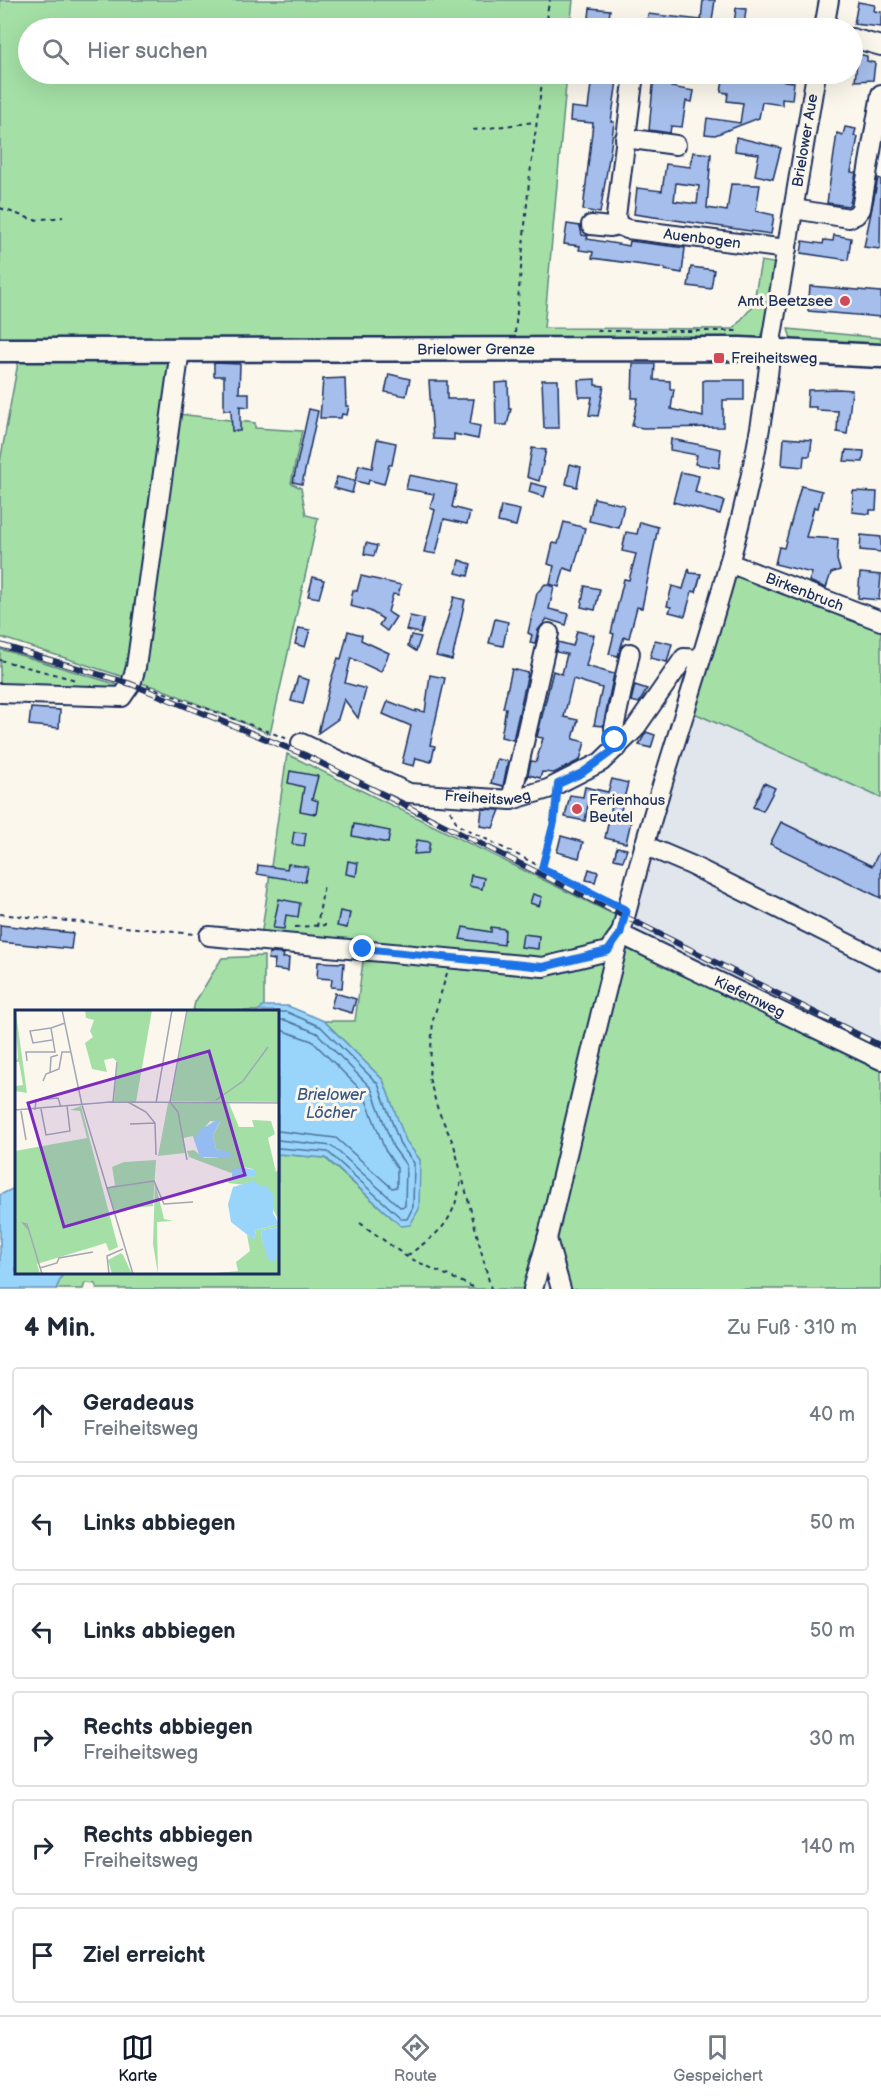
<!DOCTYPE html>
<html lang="de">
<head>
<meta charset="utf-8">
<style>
	body { margin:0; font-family:"Balsamiq Sans",sans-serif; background:#f6f6f7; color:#1f2937 }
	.stop { position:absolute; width:18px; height:18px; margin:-14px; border:4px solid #1a73e8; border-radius:50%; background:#fff }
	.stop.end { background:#1a73e8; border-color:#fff; box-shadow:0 2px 6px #0008 }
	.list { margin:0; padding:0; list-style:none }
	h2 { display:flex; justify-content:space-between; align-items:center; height:78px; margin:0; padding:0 24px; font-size:26px }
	h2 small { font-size:20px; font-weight:400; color:#747a83 }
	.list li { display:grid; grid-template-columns:39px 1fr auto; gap:18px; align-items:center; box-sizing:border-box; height:96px; margin:0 12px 12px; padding:0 12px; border:2px solid #e0e1e3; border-radius:6px }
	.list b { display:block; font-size:22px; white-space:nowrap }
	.list p { margin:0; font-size:20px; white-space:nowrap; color:#747a83 }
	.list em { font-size:20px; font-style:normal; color:#747a83 }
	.icon { flex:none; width:33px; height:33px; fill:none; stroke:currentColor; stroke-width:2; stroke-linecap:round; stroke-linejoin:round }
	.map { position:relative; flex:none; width:881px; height:1289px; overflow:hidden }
	.search { position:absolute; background:#fff; box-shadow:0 6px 24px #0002; left:18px; right:18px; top:18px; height:66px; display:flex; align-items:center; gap:15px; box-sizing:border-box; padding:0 21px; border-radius:33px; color:#747a83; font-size:22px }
	.sheet { height:726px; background:#fff }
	nav { display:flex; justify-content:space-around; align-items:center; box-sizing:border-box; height:84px; border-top:2px solid #e0e1e3; background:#fff; font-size:16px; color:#747a83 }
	nav a { display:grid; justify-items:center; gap:3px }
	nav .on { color:#111827 }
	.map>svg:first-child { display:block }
	.built { fill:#e1e6ec }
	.green { fill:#a4e0a6; stroke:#608882; stroke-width:1.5 }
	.water { fill:#99d5fa; stroke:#6793bc; stroke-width:1.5 }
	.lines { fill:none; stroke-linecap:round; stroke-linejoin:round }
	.shore { stroke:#4d719c; stroke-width:1.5 }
	.building { fill:#a5beeb; stroke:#1b2f5e; stroke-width:1.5; fill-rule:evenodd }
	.minor-casing { stroke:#1b2f5e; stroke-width:22 }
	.major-casing { stroke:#1b2f5e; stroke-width:27 }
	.path { stroke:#1b2f5e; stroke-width:2; stroke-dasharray:4.5 4.5; stroke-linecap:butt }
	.minor { stroke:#fbf7ec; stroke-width:18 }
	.major { stroke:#fbf7ec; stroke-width:22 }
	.rail-casing { stroke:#1b2f5e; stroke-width:6 }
	.rail { stroke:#fbf7ec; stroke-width:4; stroke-dasharray:11; stroke-linecap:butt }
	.route { stroke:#1a73e8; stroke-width:8 }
	.poi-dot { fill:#d1495b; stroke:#fbf7ec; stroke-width:2 }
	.labels { text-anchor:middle; stroke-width:6; stroke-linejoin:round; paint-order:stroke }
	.street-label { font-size:15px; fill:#1b2f5e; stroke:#fbf7ec }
	.poi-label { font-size:15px; fill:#1b2f5e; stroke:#fbf7ec; text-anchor:start }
	.water-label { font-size:16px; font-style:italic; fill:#3a5885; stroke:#fbf7ec }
	.inset-road { fill:none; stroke:#a1a7b3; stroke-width:1.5 }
	.view { fill:#7b2cbf; fill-opacity:0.15; stroke:#7b2cbf; stroke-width:3 }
	.inset-edge { fill:none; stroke:#1b2f5e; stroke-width:3 }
</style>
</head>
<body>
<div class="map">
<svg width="881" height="1289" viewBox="0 0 881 1289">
	<rect width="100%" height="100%" fill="#fbf7ec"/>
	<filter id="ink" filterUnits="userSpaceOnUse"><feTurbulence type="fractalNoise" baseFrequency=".0167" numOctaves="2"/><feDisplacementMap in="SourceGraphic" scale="12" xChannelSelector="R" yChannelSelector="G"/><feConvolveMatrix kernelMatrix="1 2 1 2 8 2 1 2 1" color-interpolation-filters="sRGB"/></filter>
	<g filter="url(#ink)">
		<!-- built -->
		<path class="built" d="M690,711l191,87v259l-252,-125z"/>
		<!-- green -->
		<g class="green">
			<path d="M0,0h573l-3,28h-542v46h539l-23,254 189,1 20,-23 8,-45 18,3 -14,77 -765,-2z"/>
			<path d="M788,329l93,9v11l-89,-7z"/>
			<path d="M19,357l146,1 8,3 -43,318 -130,-42v-175z"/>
			<path d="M178,414l77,9v5l47,3 -11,52 10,5 5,27 12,3 -48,216 -111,-46 -22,-6z"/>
			<path d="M732,568l149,57v173l-191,-87z"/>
			<path d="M0,649l125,38 -7,5 -118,-4z"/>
			<path d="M287,754l332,163 -71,294 -23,78h-428l-1,-5 -11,-1 -2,6h-27l7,-16 215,-1v-118l47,4 76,68 19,-66 -14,-18 -23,-62 -59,-59h31l9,-67 -103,-17z"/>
			<path d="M623,945l258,121v223h-316l-12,-55z"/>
			<path d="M264,956v50l-6,5h-65l2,-9 27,-44z"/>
		</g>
		<!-- water -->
		<g class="water">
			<path d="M264,1006h24l36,15 59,59 23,61 14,19 -1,49 -9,16 -9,1 -75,-68 -48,-4v-143h-20z"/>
			<path d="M12,1189l4,2v81l47,1 -7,16h-56v-94z"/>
		</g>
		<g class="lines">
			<!-- shore -->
			<g class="shore">
				<path d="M278,1012h9l34,15 57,57 22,60 14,19 -1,44 -6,12h-5l-74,-67 -50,-4"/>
				<path d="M278,1020h7l32,13 54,55 22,59 13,18 -1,41 -5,1 -68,-61 -54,-6"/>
				<path d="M278,1029l34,12 51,51 22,58 12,18v19l-5,1 -56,-50 -58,-7"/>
			</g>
		</g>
		<!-- building -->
		<g class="building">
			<path d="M703,0h12l-3,21 11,1v6l-77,-1 2,-13 53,6z"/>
			<path d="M858,2l17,3 -1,6 7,1v15l-27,-3z"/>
			<path d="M590,8l20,2 -2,18h-20z"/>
			<path d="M736,8l10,1 -2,16 -10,-1z"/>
			<path d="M858,54l9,2v5l8,2 -2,17 -18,1z"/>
			<path d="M601,74h17l-7,48h3l-3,24 -11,67 -17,-3 10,-87 -23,-2 1,-14 17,2 4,-33 9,2z"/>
			<path d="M724,74l70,8 -2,18 -10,-1v6l-20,-3 -3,16 -44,17 -10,-1 2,-16 33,5 3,-20 -16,-2 1,-8 -7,-1z"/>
			<path d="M654,75l18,3 -1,9 23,4 -2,11 -6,-1 -4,26 -11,-1 -1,7 -21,-3z"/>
			<path d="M845,127l11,2 -2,7 4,1 -7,35 5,1 -6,31 -2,2 -21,-3 10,-70 6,2z"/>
			<path d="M736,137l45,11 -8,31 -18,-4 4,-21 -24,-3z"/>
			<path d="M693,152l18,2 -4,54 20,3 4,-27 29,1 -4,26 18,4 -3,19 -137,-20 3,-26 25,3 4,-27 24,3zM676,183l23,3 -2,18 -23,-3z"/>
			<path d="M878,178l3,1 -1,70 -16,-2z"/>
			<path d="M567,224l13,2 2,9 6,1 -1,3 42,7 1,-5 55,7 -3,25 -17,-3v-2l-73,-10 1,-6 -14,-2 1,-4 -16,-2z"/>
			<path d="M834,235l17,3 -3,22 -47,-7 2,-12 20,3 1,-4 9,1z"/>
			<path d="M691,267l23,3 -3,19 -23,-3z"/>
			<path d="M810,286l71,6v25l-73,-6z"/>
			<path d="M214,363l26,1 -1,29h10v14l-9,-1v25h-8l-1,-21h-7v-34h-10z"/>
			<path d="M633,364h22l-1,16 16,1v8h4l-3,20 32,8v-36l3,-1h38v20h-21v27l-80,1 -11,-2 6,-28h-6z"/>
			<path d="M389,374l21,5 -4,17 -21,-4z"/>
			<path d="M345,378l1,28h3l-2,9 -5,-1 -1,4h-21l3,-39z"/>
			<path d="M595,379v6l9,1 -6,30 -9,-1 3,-18h-13l-1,-17z"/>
			<path d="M542,380h16l1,48h-15z"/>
			<path d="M429,381h18v18h27l-4,25 10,2 -2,13 -24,-5v6l-21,-1z"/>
			<path d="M508,382l1,27h2l-4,16h-11l-1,-42z"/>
			<path d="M839,389l13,1 -5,44 -10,-2 1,-21 -22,-1v-3h-9l1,-17z"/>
			<path d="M309,409l9,2 -16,73 -9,-2z"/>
			<path d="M784,438l28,2 -2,16h-6l-1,11 -21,-2z"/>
			<path d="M377,439l19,4 -4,22h-3l-5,19 -15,-4 -1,4 -13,-3 4,-16 13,3z"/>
			<path d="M671,439l50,10 -2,19 -24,-4 2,-9 -27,-5z"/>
			<path d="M532,448l14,2 -7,31 -12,-4z"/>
			<path d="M846,450l18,1 -1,11 -19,-1z"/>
			<path d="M570,464l11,3 -4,20 -11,-3z"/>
			<path d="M681,472l18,4 -4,16 29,9 -4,13 -47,-12z"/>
			<path d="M409,475l48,10 -5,22 18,5 -3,12 -23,-5 -8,35 -12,-2 11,-42 -5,-2 4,-14 -28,-5z"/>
			<path d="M337,477l18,4 -3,12 -18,-5z"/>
			<path d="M531,483l16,4 -3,10 -15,-5z"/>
			<path d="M801,486l21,5 -4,17 -4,-1 -8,30 32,2 -1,21 3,10 -9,3 -5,15 -17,-7 3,-8 -37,-9 4,-17 5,1z"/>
			<path d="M853,491l24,1 -1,18h-6v4l-18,-2z"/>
			<path d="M594,498l30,7 -5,23 -30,-7z"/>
			<path d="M501,506l19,4 -4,16 -18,-4z"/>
			<path d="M564,522l21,6 -12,43 -9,-3 -5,19 -9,-3 4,-18 -6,-2 5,-21 5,1z"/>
			<path d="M640,522l18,5 -16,81 -5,-1 -8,31 -5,-1 -6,19 -9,-2 5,-20 -3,-1 13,-54 5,1 7,-26 -14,-3 4,-19 11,2z"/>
			<path d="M861,535l20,2v15l-21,-2z"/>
			<path d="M366,543l11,3 -3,10 -10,-2z"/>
			<path d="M459,560l12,4 -3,12 -12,-3z"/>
			<path d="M689,568l1,5 11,1 -5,18 -4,-1 -7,25 -16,-4 2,-5 -4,-1 5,-20 11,3z"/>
			<path d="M860,573l21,2 -2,25 -21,-2z"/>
			<path d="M361,576l40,9 -3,10 -5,-1 -5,18 8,5 -9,14 -8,-6 4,-6 -13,-8 -20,-5 3,-16 4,1z"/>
			<path d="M313,577l11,3 -5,18 -11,-2z"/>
			<path d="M545,584l9,3 -5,22 20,5 -3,11 -19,-6 -9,11 -3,14 -5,-1 2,-8 -4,-2 9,-40z"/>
			<path d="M585,586l15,3 -5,21 -14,-3z"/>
			<path d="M454,597l11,3 -13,60 -16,-4z"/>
			<path d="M410,616l14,3 -4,14 -14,-3z"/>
			<path d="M495,619l13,3 -5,24 -14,-3z"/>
			<path d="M299,628l11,2 -5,17 -10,-3z"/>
			<path d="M348,631l14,4 -1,5 28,13 -8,19 -30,-14 -6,25 21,6 -8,29 -14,-19 -6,20 -20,14 13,-53 7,-22 3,1z"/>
			<path d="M577,631l17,4 -8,31 28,8 -11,52 -9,-1 8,-37 -29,-9 -9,38 14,3 -5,19 12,3 -5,18 -26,13 -12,-1 -2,6 -11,-3 -2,4 4,-18 5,1 7,-24 -6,-1 16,-66 9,3 5,-20 -11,-2 2,-10 15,4z"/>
			<path d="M411,635l10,2 -5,14 -8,-5z"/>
			<path d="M655,640l17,4 -5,18 -17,-4z"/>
			<path d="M512,669l16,4 -15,67 -12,-3 5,-29h-3z"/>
			<path d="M430,675l15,3 -15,67 5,1 -4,16 -15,-4 -2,8 -12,-3 9,-37 -28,-12 5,-13 28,11v-2l9,2z"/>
			<path d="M298,677l11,3 -6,24 -12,-3z"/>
			<path d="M635,685l12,4 -8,14 -8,-2z"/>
			<path d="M31,708l29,2 -1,18 -30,-3z"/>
			<path d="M646,732l9,3 -4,13 -12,-3z"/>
			<path d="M497,759l11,2 -5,25 -12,-3z"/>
			<path d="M290,771l28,5 -6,23 6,2 -2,13 -16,-3 4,-24 -16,-4z"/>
			<path d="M612,779l16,4 -9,35 12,3 -5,22 -21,-5 7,-33 -23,-6 -4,22 -20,-4 5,-22 13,2 2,-10 23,5z"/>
			<path d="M764,783l11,5 -12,23 -10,-4z"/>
			<path d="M482,809l18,1 -7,18 -13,-2z"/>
			<path d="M781,822l91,44 9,-18v50l-111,-54z"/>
			<path d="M354,824l36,7 -2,12 -36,-7z"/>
			<path d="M294,832l12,1 -2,13 -12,-2z"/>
			<path d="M561,836l22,6 -4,16 -22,-6z"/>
			<path d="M417,840l13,2 -2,11 -14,1z"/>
			<path d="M617,847l10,2 -4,12 -9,-2z"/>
			<path d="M348,861l10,2 -2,13 -10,-2z"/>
			<path d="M288,864l20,3 -3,15 -48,-8 1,-9 29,4z"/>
			<path d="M589,869l9,3 -3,10 -9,-2z"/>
			<path d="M471,875l13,3 -2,11 -13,-3z"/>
			<path d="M533,894l9,3 -3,9 -9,-3z"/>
			<path d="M279,899l21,4 -2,14 -12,-2 -2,14 -11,-1z"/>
			<path d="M340,911l10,2 -3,15 -10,-2z"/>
			<path d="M0,925l73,8 -2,16 -71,-7z"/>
			<path d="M463,927l28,5v-5l14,2 -1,16 -44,-6z"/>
			<path d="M523,934l16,2 -1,13 -17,-2z"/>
			<path d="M269,953l15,1 -1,4h6l-1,13 -14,-2 1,-9 -7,-1z"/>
			<path d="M318,962l26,1 -2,25 -11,-1 1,-8 -15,-1z"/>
			<path d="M335,993l21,6 -4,14 -21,-6z"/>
		</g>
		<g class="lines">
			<defs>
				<g id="minor">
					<path d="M824,28l5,-28"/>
					<path d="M852,38l29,8"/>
					<path id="s1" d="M634,74l-18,142 2,9 9,4 160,20"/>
					<path d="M625,138l51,7"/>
					<path d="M794,209l55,9 7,-3 5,-6 20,-115"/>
					<path d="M591,225l19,2 8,-2"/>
					<path id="s2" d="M729,563l152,58"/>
					<path d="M0,693l122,4 9,-13 5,-17 44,-317"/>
					<path id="s3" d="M301,743l108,50 102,7 37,-11 53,-27 33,-32 50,-72 15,1"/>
					<path d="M618,747l-4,-19 16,-75"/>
					<path d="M511,800l38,-167"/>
					<path d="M644,845l47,20 190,95"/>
					<path id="s4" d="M620,934l261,126"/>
					<path d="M209,936l334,31 65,-16 9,-13"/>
					<path d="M547,1239l14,50"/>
					<path id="s5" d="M533,1289l14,-50c34,-143 66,-286 107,-427 46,-155 105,-313 118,-476l44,-262"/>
				</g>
				<g id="major">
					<path id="s6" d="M0,350l740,-1 141,7"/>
				</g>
			</defs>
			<!-- minor casing -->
			<use href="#minor" class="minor-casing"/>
			<!-- major casing -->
			<use href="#major" class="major-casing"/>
			<!-- path -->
			<g class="path">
				<path d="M549,28l-2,-16 3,-12"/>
				<path d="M473,130l62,-8"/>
				<path d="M0,208l34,12 29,-3"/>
				<path d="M597,331h141"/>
				<path d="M515,333l14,-151 14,-108"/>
				<path d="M0,660l76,20"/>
				<path d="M147,686l141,53"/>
				<path d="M450,811l8,14 155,78"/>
				<path d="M542,868l14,-67"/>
				<path d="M0,914l194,20"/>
				<path d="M295,927l31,-2"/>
				<path d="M317,927l7,-43"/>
				<path d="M447,973l-14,47 -4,58 9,32 16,35 37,144"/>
				<path d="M360,1223l47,34 70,32"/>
				<path d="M407,1256c35,-26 45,-31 54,-75"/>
			</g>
			<!-- minor -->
			<use href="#minor" class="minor"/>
			<!-- major -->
			<use href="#major" class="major"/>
			<defs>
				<path id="rail" d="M0,645l131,39 174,71 576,291"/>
			</defs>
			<!-- rail casing -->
			<use href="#rail" class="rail-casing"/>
			<!-- rail -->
			<use href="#rail" class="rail"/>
		</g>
	</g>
	<g class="lines" filter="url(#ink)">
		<!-- route -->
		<path class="route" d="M363,949l180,18 65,-16 12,-17 6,-24 -84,-42 12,-46 4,-38 24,-11 36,-26 -3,-7"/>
	</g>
	<!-- markers -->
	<g class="poi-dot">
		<circle cx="845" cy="301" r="6"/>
		<rect x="713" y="352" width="12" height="12" rx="3"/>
		<circle cx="577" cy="809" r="6"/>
	</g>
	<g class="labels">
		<!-- street labels -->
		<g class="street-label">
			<text dy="5" stroke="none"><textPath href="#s5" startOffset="1182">Brielower Aue</textPath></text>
			<text dy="5" stroke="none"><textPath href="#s1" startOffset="238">Auenbogen</textPath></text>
			<text dy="5" stroke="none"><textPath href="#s6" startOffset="476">Brielower Grenze</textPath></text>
			<text dy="5" stroke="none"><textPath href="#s2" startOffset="81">Birkenbruch</textPath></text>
			<text dy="5" stroke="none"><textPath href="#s3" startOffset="198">Freiheitsweg</textPath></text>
			<text dy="5" stroke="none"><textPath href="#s4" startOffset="144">Kiefernweg</textPath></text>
		</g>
		<!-- poi labels -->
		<g class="poi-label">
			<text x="833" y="306" text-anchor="end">Amt Beetzsee</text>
			<text x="731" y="363">Freiheitsweg</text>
			<text x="589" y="805">Ferienhaus<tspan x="589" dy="17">Beutel</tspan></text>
		</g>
		<!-- water labels -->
		<g class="water-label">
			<text x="331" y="1100">Brielower<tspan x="331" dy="18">Löcher</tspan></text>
		</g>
	</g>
	<!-- overview -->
	<g transform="translate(15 1010)">
		<rect width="264" height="264" fill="#fbf7ec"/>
		<path d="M70,0h67l-16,92 -22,-1 3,-39 -4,-4 -9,2 3,12 -15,-3 -7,-26 8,-6 -3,-6 4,-11 -8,-2zM172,0h92v92l-108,-1zM0,3h1l11,80 -12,-2v-5l8,-1 -4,-23h-4l3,-4zM213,91l11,26h15l-2,-7 19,1 4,13 -7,4 8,34 3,-3v52l-17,-34 -34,-4 2,-5 25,-2 -2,-7 -10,-2 -12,6 -42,-16 -2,-6 7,-1 10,8h13l3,-8 -4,-1 -3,-14 7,-13 -10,-1 -16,19 -1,-4 -10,2 2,15 -27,3 10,-53zM66,96l37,141 -9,4 -3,-8 -69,21 3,10h-25v-123l72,-13 -7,-27 -10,-1zM141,150l-3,46 -40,4 -6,-22 8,-3 -3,-18 12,-5zM140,172l9,37 9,2 -16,1 1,52 -5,-30zM264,214v3l-17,3 -1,6 6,18 7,3 5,-4v21h-74l33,-3 -2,-9 14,-11 -3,-16 7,4 2,-9zM106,243l2,2 9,19h-20l-4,-14z" fill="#a4e0a6"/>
		<path d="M202,110l3,1 -7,14 3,14 16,4 -3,5 -29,-1 -6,-17 6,-10zM225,157l15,3v6l-23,4v-10zM239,171l8,6 4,-2 8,11 -1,17 6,11 -23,6 -2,10 -23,-18 -3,-18 5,-17zM264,217v26l-5,9 -6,-2 -7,-24 1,-6z" fill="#99d5fa"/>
		<path class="inset-road" d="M47,0l20,95 51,169M36,18l-21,3 3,12 19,-3M12,51l-1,-9h29l-4,-24 14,-5M35,63l1,-16 7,-2M28,71l3,-7 13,-5 3,-17h9M201,90l27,-19 25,-34M98,92l4,-40M113,92l18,10 9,11 1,32M155,92l17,-92M155,92l8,10 9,48M141,93l16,-93M26,99l5,26 24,-4 -3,-25M0,100l95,-8 169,1M20,100l1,-10 22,-2 3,9M6,101l5,29M115,114l25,-1M91,178l48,-7 10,23 29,-2M13,219l-5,-6 4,1 15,50M25,258l17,-5 2,-5 34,-6M94,264l-2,-18 16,-7"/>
		<path class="view" d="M194,41l36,124 -181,52 -36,-124z"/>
		<rect width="264" height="264" class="inset-edge"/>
	</g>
</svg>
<div class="stop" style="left:615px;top:740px"></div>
<div class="stop end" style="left:363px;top:949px"></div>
<div class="search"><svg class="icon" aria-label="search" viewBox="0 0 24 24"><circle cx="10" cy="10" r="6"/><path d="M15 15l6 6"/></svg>Hier suchen</div>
</div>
<section class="sheet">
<h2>4 Min.<small>Zu Fuß · 310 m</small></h2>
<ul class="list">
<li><svg class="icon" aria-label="ahead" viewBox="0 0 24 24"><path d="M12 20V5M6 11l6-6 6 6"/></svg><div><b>Geradeaus</b><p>Freiheitsweg</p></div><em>40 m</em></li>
<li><svg class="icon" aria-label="left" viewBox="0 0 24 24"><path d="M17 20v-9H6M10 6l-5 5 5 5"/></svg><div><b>Links abbiegen</b></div><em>50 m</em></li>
<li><svg class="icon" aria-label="left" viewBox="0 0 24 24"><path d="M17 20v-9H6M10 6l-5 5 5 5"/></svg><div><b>Links abbiegen</b></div><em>50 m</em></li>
<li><svg class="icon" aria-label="right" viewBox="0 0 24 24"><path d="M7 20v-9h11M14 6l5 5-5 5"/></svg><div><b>Rechts abbiegen</b><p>Freiheitsweg</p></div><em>30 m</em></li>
<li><svg class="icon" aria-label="right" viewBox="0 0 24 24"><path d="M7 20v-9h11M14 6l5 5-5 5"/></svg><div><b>Rechts abbiegen</b><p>Freiheitsweg</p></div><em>140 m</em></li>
<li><svg class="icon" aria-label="arrive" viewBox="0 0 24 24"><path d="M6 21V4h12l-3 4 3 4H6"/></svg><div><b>Ziel erreicht</b></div></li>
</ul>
</section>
<nav>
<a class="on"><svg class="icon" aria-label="map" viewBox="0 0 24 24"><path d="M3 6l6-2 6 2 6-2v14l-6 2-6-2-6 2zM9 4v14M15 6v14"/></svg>Karte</a>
<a><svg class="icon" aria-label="directions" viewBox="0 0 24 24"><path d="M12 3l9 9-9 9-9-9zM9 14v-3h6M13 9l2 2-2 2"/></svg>Route</a>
<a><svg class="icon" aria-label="saved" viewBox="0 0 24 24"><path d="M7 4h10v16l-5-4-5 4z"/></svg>Gespeichert</a>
</nav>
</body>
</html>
